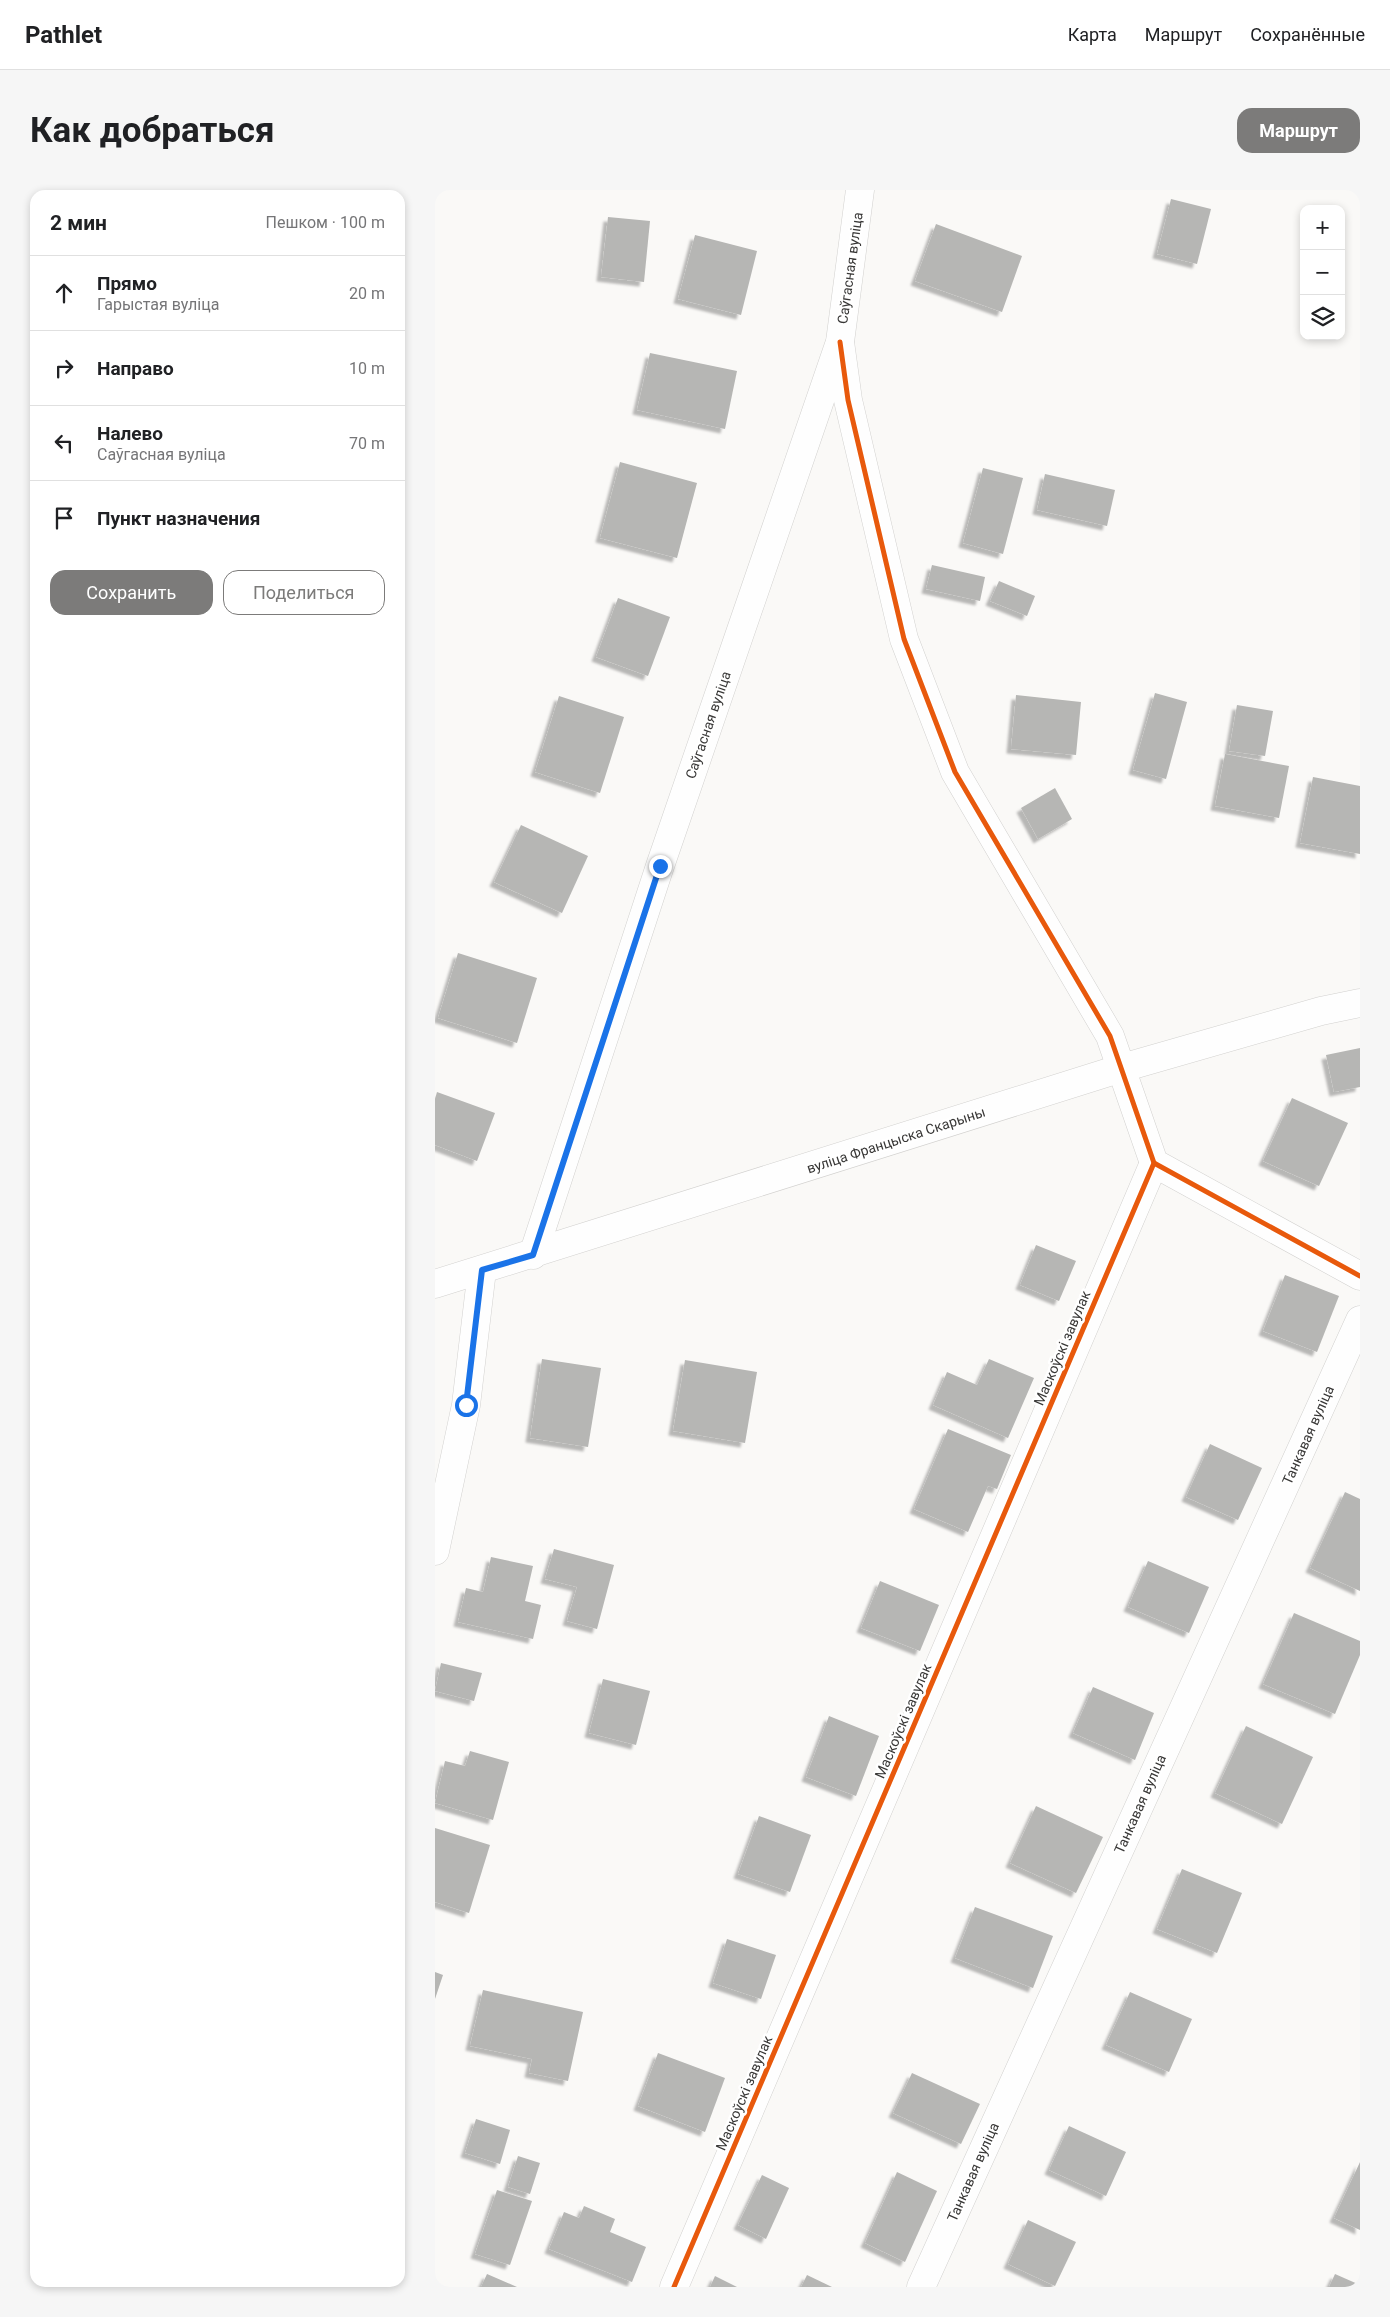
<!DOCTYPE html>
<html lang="ru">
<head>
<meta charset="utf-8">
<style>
	body { margin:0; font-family:Roboto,sans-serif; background:#f6f6f6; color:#202124 }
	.controls { position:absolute; right:15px; top:15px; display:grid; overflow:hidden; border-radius:10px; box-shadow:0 2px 8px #0003 }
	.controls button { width:45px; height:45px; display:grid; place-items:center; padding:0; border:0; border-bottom:1px solid #e0e0e0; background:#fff; color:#202124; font:25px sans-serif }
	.stop { position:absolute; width:15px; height:15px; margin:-11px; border:4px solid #1a73e8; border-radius:50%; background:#fff }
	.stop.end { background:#1a73e8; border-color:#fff; box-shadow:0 1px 5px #0008 }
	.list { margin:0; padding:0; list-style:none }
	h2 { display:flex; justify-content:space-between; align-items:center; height:65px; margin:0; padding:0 20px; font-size:21px }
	h2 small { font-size:16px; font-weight:400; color:#757577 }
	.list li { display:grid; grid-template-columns:32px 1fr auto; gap:15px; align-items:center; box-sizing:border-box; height:75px; padding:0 20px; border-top:1px solid #e0e0e0 }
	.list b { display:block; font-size:19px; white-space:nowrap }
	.list p { margin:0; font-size:16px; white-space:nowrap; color:#757577 }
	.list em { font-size:16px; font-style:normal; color:#757577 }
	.actions { display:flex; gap:10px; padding:15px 20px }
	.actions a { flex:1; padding:11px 0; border:1px solid #7c7b7a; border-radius:15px; text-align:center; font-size:18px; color:#7c7b7a }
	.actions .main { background:#7c7b7a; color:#fff }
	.icon { flex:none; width:28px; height:28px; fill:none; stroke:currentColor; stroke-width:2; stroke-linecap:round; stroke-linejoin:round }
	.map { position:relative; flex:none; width:925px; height:2097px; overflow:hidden; border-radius:15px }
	header { display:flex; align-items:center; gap:30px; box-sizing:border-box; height:70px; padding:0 25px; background:#fff; border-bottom:1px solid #e0e0e0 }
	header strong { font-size:24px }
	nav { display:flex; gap:28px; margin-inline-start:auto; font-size:18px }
	.intro { display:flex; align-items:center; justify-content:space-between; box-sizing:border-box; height:120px; padding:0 30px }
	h1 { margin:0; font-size:35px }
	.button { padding:12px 22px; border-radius:15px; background:#7c7b7a; color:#fff; font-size:18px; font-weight:700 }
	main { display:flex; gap:30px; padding:0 30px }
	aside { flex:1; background:#fff; border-radius:15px; box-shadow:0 2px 8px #0003 }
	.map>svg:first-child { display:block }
	.building { fill:#b6b6b4; filter:url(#shadow) }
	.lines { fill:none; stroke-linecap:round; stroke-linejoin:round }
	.street-casing { stroke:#d2d1cf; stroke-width:29 }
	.street { stroke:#fefefe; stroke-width:28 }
	.cycleway-casing { stroke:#fff; stroke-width:8 }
	.cycleway { stroke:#e8590c; stroke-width:5 }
	.route { stroke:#1a73e8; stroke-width:6 }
	.labels { text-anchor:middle; stroke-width:5; stroke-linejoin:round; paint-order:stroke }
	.street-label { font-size:14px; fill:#383736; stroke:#fff }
</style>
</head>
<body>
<header>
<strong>Pathlet</strong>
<nav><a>Карта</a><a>Маршрут</a><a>Сохранённые</a></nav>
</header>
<div class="intro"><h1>Как добраться</h1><a class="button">Маршрут</a></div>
<main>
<aside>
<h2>2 мин<small>Пешком · 100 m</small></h2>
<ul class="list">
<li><svg class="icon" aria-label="ahead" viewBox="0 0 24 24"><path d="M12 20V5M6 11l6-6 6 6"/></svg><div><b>Прямо</b><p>Гарыстая вуліца</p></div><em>20 m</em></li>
<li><svg class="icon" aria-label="right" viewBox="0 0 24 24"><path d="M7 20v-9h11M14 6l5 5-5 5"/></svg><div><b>Направо</b></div><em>10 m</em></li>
<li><svg class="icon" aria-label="left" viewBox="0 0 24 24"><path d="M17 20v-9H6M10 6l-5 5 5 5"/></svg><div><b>Налево</b><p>Саўгасная вуліца</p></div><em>70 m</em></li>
<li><svg class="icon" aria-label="arrive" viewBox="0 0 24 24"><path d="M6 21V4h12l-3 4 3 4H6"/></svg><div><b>Пункт назначения</b></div></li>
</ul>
<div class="actions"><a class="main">Сохранить</a><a>Поделиться</a></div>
</aside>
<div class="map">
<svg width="925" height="2097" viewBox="0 0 925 2097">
	<defs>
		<filter id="shadow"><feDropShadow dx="-4.5" dy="4.5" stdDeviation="1" flood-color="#0004"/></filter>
	</defs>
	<rect width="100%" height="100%" fill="#faf9f7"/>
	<!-- building -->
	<g class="building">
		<path d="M736,9l40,10 -14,55 -40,-10z"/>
		<path d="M173,27l42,4 -6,61 -43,-5z"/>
		<path d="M501,34l86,32 -20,56 -87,-31z"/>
		<path d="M260,45l62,16 -16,64 -63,-16z"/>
		<path d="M215,163l87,18 -12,58 -88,-19z"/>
		<path d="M185,272l77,21 -20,75 -77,-20z"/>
		<path d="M548,278l40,10 -20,76 -40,-11z"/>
		<path d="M610,284l70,16 -8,36 -70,-16z"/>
		<path d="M497,375l53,12 -5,24 -54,-12z"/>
		<path d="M564,391l36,15 -8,20 -37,-15z"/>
		<path d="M183,408l52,19 -22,59 -52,-19z"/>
		<path d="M720,503l32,9 -21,77 -33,-9z"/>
		<path d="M581,505l65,7 -5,53 -65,-6z"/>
		<path d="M124,506l65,21 -24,76 -65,-21z"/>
		<path d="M802,515l36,6 -8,45 -36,-5z"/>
		<path d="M790,564l64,12 -10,52 -64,-12z"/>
		<path d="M878,587l47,9v68l-60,-11z"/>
		<path d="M620,598l17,31 -34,20 -17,-31z"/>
		<path d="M86,635l67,31 -26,57 -68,-31z"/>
		<path d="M23,763l79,25 -20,65 -79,-25z"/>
		<path d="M925,858v39l-26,5 -8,-37z"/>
		<path d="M2,902l58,21 -18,48 -42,-16v-46z"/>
		<path d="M857,908l56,25 -29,63 -56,-25z"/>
		<path d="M601,1055l40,16 -17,40 -39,-16z"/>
		<path d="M850,1085l54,21 -22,56 -54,-21z"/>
		<path d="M107,1169l59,9 -13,79 -58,-9z"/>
		<path d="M554,1169l45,19 -26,60 -75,-33 14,-33 30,13z"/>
		<path d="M250,1170l72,12 -12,71 -72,-12z"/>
		<path d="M513,1239l63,26 -14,34 -9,-3 -20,46 -54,-23z"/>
		<path d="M775,1254l52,24 -24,52 -52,-23z"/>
		<path d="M910,1302l15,7v92l-50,-23z"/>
		<path d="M119,1359l60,16 -17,64 -30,-8 10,-34 -32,-8z"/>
		<path d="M56,1367l42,9 -8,35 16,4 -8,34 -75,-17 8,-34 17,4z"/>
		<path d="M713,1371l61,26 -20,46 -61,-26z"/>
		<path d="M445,1391l59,24 -19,46 -59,-23z"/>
		<path d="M859,1423l66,28v14l-25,59 -72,-30z"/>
		<path d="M6,1473l41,10 -8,28 -39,-10z"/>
		<path d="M168,1489l47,12 -14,54 -47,-12z"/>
		<path d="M658,1497l61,26 -19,47 -62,-27z"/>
		<path d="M394,1526l50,20 -23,60 -50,-19z"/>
		<path d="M811,1536l67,31 -31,67 -67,-31z"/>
		<path d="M35,1561l39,11 -16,58 -58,-17 10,-42 20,5z"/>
		<path d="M601,1616l67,31 -27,56 -66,-30z"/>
		<path d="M324,1626l52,19 -21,57 -52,-18z"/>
		<path d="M0,1638l55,17 -21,68 -34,-11z"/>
		<path d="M747,1679l60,24 -25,60 -60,-24z"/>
		<path d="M540,1717l78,29 -20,52 -78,-30z"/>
		<path d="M292,1749l49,16 -15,44 -48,-16z"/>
		<path d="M0,1782l8,3 -8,24z"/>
		<path d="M48,1800l100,22 -15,69 -39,-8 3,-14 -62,-13z"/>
		<path d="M695,1802l62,27 -23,53 -63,-27z"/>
		<path d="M223,1863l67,25 -20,54 -67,-26z"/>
		<path d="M477,1883l68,31 -19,40 -68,-31z"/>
		<path d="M41,1929l34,11 -10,34 -35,-11z"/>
		<path d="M634,1936l57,26 -20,44 -57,-26z"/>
		<path d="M83,1966l22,7 -10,31 -22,-7z"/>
		<path d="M925,1972v68l-26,-12z"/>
		<path d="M462,1982l40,19 -32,71 -40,-19z"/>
		<path d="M327,1985l27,13 -23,51 -28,-14z"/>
		<path d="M62,2000l35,11 -22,64 -35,-11z"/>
		<path d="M149,2016l31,13 -5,13 36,15 -14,35 -83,-33 15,-37 15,6z"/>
		<path d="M593,2030l48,22 -21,44 -47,-22z"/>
		<path d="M52,2084l30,13h-36z"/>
		<path d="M900,2084l25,11v2h-31z"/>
		<path d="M372,2085l25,12h-31z"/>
		<path d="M280,2086l22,11h-27z"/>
	</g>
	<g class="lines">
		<defs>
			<g id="street">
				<path d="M405,152l8,58 56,239 51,133 155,264 44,127 206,113"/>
				<path d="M98,1065l127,-389 180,-524 20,-152"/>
				<path d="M0,1094l687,-216 199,-57 39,-8"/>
				<path d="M0,1361l31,-146 16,-135"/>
				<path d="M239,2097l480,-1124"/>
				<path d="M486,2097l439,-967"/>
			</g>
		</defs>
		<!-- street casing -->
		<use href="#street" class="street-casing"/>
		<!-- street -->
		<use href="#street" class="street"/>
		<defs>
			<g id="cycleway">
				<path d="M405,152l8,58 56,239 51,133 155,264 44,127 206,113"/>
				<path d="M239,2097l480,-1124"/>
			</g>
		</defs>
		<!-- cycleway casing -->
		<use href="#cycleway" class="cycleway-casing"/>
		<!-- cycleway -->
		<use href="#cycleway" class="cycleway"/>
	</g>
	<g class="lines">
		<!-- route -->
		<path class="route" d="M31,1215l16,-135 51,-15 127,-389"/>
	</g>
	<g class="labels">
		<!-- street labels -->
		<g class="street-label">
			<text transform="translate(415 78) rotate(-82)" y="5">Саўгасная вуліца</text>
			<text transform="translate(273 535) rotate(-71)" y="5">Саўгасная вуліца</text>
			<text transform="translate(461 950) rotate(-18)" y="5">вуліца Францыска Скарыны</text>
			<text transform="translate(627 1158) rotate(-67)" y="5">Маскоўскі завулак</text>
			<text transform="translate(873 1245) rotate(-66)" y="5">Танкавая вуліца</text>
			<text transform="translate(468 1531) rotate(-67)" y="5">Маскоўскі завулак</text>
			<text transform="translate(705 1614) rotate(-66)" y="5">Танкавая вуліца</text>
			<text transform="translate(309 1903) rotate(-67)" y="5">Маскоўскі завулак</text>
			<text transform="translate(538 1982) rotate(-66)" y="5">Танкавая вуліца</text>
		</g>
	</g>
</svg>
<div class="controls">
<button>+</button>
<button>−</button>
<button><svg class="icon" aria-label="layers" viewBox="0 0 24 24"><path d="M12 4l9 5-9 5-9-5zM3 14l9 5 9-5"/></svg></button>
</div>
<div class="stop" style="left:31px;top:1215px"></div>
<div class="stop end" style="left:225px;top:676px"></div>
</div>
</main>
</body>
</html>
